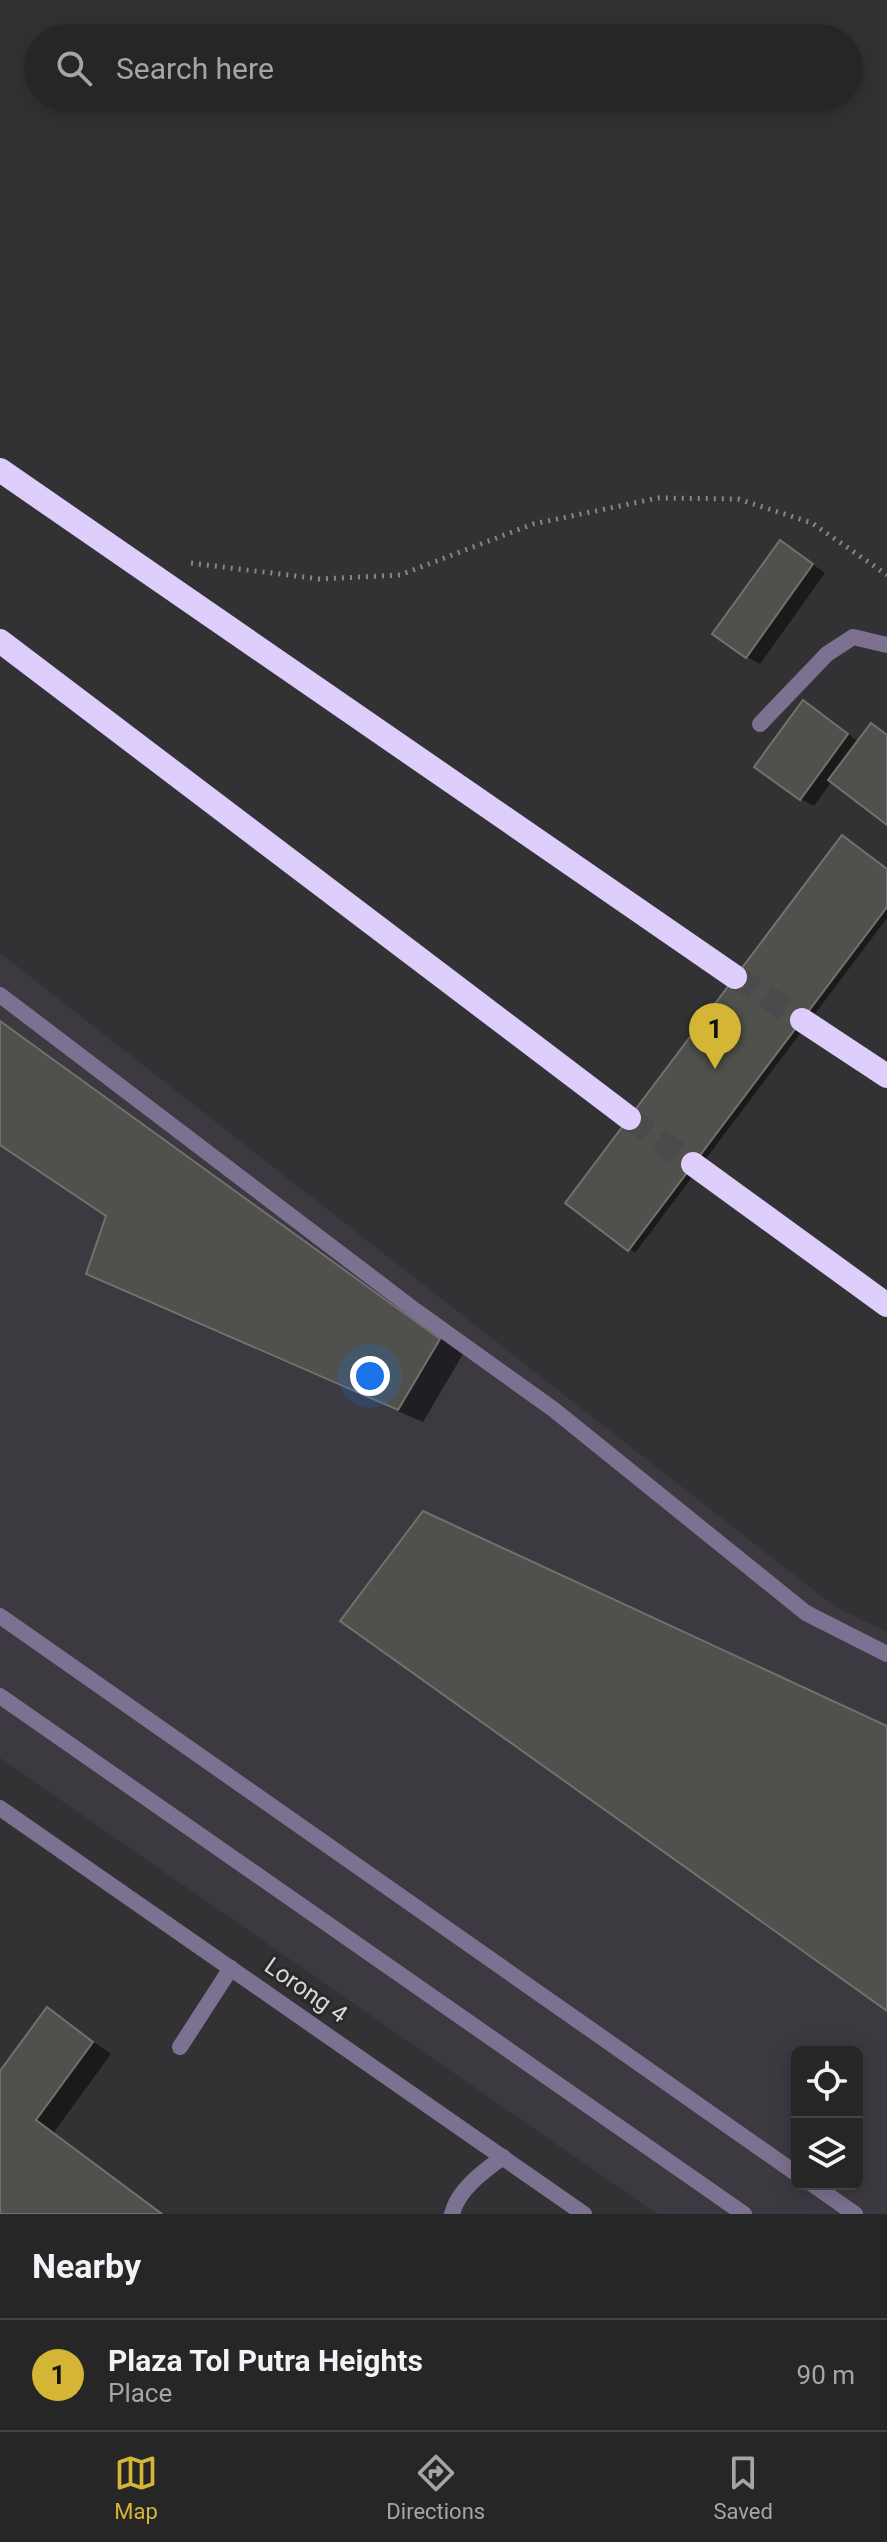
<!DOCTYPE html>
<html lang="en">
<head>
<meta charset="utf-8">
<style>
	body { margin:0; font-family:Roboto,sans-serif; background:#323233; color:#f1f3f6 }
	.controls { position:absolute; right:24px; bottom:24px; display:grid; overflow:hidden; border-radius:12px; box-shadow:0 4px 20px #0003 }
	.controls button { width:72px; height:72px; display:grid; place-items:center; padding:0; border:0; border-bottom:2px solid #424344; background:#262627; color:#f1f3f6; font:40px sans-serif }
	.you { position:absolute; left:370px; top:1376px; width:28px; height:28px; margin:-20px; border:6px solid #fff; border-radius:50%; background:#1a73e8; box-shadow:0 0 0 12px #1a73e833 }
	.badge { display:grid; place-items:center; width:52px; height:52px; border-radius:50%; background:#d5b535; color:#111; font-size:26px; font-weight:700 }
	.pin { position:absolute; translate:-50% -66px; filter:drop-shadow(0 2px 4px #0008) }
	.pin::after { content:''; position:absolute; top:42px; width:28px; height:24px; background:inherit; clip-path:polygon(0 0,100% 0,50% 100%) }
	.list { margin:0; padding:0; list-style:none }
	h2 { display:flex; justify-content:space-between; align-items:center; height:104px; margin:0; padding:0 32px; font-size:34px }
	h2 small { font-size:26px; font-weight:400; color:#a4a5a7 }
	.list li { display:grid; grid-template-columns:52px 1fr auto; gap:24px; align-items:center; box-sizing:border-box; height:112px; padding:0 32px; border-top:2px solid #424344 }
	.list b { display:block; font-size:30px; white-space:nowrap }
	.list p { margin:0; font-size:26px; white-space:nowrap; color:#a4a5a7 }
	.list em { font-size:26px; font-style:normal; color:#a4a5a7 }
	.icon { flex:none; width:44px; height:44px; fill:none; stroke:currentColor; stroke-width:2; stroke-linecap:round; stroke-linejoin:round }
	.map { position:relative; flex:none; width:887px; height:2214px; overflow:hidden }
	.search { position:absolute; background:#262627; box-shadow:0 4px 20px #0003; left:24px; right:24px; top:24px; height:88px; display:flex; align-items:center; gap:20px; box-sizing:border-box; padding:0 28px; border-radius:44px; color:#a4a5a7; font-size:30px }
	.sheet { height:216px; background:#262627 }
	nav { display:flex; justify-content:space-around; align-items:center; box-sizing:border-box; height:112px; border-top:2px solid #424344; background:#262627; font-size:22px; color:#a4a5a7 }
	nav a { display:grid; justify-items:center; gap:4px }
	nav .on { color:#d5b535 }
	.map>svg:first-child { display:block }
	.built { fill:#3c3941; fill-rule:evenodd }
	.shadow { fill:#0007 }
	.building { fill:#50504d; stroke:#72716e; stroke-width:2 }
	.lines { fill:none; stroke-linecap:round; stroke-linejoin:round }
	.motorway-tunnel { stroke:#4b4b4d; stroke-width:24; stroke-dasharray:24 12; stroke-linecap:butt }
	.path { stroke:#878688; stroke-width:5; stroke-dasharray:2 6; stroke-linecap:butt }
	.service { stroke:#7c7190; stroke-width:16 }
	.minor { stroke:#7c7190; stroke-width:16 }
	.motorway { stroke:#decefc; stroke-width:24 }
	.labels { text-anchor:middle; stroke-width:6; stroke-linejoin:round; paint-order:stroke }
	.street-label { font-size:24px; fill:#d8d7d9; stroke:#29282a }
</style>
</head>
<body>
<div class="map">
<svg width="887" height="2214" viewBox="0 0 887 2214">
	<rect width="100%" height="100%" fill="#323234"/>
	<!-- built -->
	<path class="built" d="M0,953l835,654 52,25v582h-230l-657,-456zM797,2052h60v132h-60z"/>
	<!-- shadow -->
	<g class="shadow">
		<path d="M781,542l44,31 -65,91 -13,-7z"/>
		<path d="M816,710l43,32 12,-16 16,9v87l-55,-41 -18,25 -13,-7z"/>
		<path d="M887,870v48l-252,335 -67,-50z"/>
		<path d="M0,1022l21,13 442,319 -40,68 -310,-135 -25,-14 20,-57 -108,-73z"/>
		<path d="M48,2010l63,44 -57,78 109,82h-163v-140z"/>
	</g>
	<!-- building -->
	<g class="building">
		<path d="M780,540l33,24 -67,94 -34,-24z"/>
		<path d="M803,700l45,34 -48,66 -46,-33z"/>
		<path d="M871,723l16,12v90l-59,-45z"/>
		<path d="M842,835l45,34v38l-259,344 -63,-48z"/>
		<path d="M0,1021l440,318 -42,71 -312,-136 20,-58 -106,-71z"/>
		<path d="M423,1511l464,215v285l-547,-390z"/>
		<path d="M47,2007l46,35 -57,78 126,94h-162v-143z"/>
	</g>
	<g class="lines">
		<!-- motorway-tunnel -->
		<g class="motorway-tunnel">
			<path d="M735,977l67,43"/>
			<path d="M629,1118l64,46"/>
		</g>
		<!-- path -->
		<path class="path" d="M191,563l129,16 80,-4 133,-51 125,-26 80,1 74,24 75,52"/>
		<!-- service -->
		<g class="service">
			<path d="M760,724l67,-70 26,-17 34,8"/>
			<path d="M0,995l416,316 137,98 253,204 81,41"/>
			<path d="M0,1616l797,558"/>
			<path d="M0,1696l744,518"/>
			<path d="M180,2047l51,-79"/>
			<path d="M812,2184l43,30"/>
			<path d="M452,2214c6,-25 32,-43 51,-57"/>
		</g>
		<!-- minor -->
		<path class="minor" d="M0,1808l584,406"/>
		<!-- motorway -->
		<g class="motorway">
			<path d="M0,470l735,507"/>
			<path d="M0,641l629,477"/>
			<path d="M802,1020l85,56"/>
			<path d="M693,1164l194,141"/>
		</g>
	</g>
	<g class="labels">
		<!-- street labels -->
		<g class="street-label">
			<text transform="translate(306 1990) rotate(35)" y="8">Lorong 4</text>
		</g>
	</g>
</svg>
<div class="controls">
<button><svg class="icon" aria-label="locate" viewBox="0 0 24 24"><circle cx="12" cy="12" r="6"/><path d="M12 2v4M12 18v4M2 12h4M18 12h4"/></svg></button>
<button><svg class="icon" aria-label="layers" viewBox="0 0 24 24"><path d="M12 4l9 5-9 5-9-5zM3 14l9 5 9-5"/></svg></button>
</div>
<div class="you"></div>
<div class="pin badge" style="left:715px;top:1069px">1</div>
<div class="search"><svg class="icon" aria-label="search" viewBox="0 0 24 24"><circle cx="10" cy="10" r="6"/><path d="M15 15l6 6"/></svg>Search here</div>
</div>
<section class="sheet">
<h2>Nearby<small></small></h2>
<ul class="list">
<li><span class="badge">1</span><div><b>Plaza Tol Putra Heights</b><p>Place</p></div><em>90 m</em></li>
</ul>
</section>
<nav>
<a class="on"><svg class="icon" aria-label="map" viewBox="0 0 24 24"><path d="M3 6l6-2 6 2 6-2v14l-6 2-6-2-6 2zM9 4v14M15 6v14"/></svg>Map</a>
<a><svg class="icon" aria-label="directions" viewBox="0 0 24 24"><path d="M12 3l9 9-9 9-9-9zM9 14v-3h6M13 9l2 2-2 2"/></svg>Directions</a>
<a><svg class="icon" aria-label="saved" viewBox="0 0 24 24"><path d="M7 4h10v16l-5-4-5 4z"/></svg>Saved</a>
</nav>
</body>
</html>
